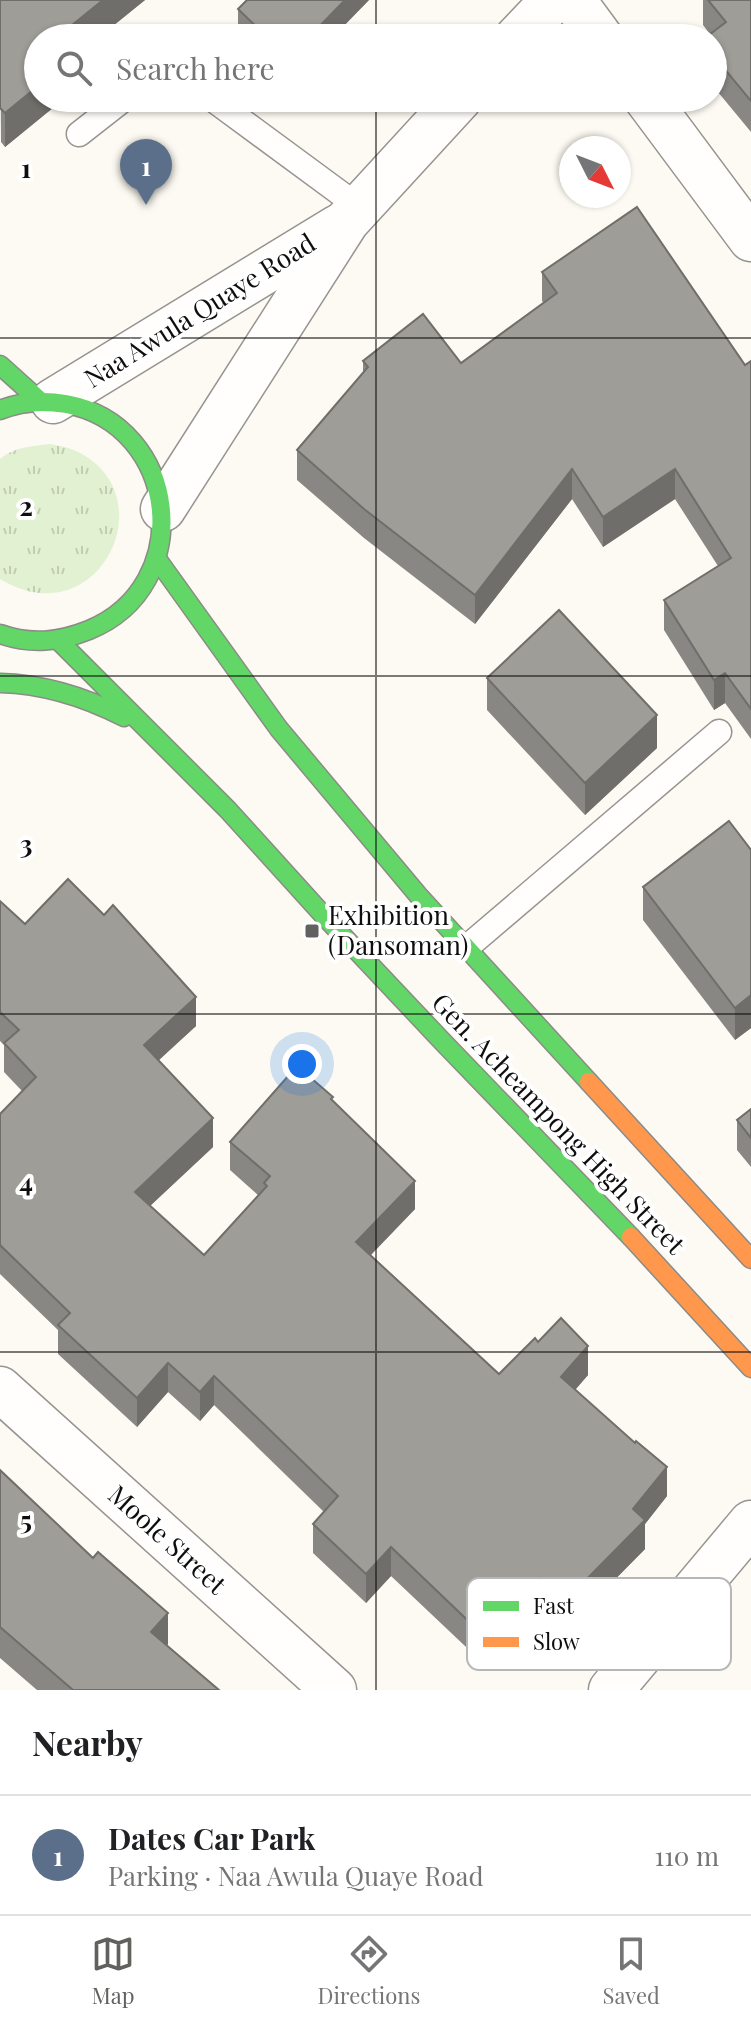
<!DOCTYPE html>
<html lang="en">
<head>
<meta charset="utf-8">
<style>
	body { margin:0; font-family:"Playfair Display",serif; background:#f2f2f2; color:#202124 }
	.compass { position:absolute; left:559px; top:136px; width:72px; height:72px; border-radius:50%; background:#fff; box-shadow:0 2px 6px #0004; rotate:132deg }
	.you { position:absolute; left:302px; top:1064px; width:28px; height:28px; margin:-20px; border:6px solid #fff; border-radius:50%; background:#1a73e8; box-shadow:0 0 0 12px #1a73e833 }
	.badge { display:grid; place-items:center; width:52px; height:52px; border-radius:50%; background:#61615e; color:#fff; font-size:26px; font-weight:700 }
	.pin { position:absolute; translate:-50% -66px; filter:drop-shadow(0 2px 4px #0008) }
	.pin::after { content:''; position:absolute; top:42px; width:28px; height:24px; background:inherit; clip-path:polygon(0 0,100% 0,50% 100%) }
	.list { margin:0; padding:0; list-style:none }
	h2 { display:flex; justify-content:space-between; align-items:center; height:104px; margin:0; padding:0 32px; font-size:34px }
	h2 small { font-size:26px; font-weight:400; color:#757577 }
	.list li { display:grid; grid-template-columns:52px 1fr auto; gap:24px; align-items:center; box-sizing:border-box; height:120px; padding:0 32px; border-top:2px solid #e0e0e0 }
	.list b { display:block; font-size:30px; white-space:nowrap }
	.list p { margin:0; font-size:26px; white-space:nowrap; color:#757577 }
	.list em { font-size:26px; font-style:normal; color:#757577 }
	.icon { flex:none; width:44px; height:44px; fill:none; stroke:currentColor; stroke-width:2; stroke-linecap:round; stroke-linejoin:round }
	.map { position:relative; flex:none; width:751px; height:1690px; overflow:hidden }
	.search { position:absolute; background:#fff; box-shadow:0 2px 6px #0004; left:24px; right:24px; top:24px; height:88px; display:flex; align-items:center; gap:20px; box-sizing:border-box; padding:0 28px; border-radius:44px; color:#757577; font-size:30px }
	.sheet { height:224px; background:#fff }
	nav { display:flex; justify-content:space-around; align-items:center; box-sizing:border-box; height:112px; border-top:2px solid #e0e0e0; background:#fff; font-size:22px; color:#757577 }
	nav a { display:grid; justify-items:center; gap:4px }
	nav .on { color:#61615e }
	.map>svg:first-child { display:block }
	.grass { fill:url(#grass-tufts) }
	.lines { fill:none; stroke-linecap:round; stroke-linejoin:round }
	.lane-casing { stroke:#959491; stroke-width:27 }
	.street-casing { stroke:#959491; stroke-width:47 }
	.fast-casing { stroke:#8c8b87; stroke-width:21 }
	.slow-casing { stroke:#8c8b87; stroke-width:21 }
	.lane { stroke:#fffefd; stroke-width:24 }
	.street { stroke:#fffefd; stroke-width:44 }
	.fast { stroke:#63d668; stroke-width:18 }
	.slow { stroke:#ff974d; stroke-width:18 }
	.wall { fill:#898783 }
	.shaded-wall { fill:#6f6e6a }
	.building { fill:#9f9d98; stroke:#6f6e6a; stroke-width:2 }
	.grid { fill:none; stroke:#0e0e0e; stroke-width:2; stroke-opacity:0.55 }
	.poi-dot { fill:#61615e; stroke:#fff; stroke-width:3 }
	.labels { text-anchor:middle; stroke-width:8; stroke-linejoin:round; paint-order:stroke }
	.street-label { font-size:26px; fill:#0e0e0e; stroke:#fff }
	.poi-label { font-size:26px; fill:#0e0e0e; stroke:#fff; text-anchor:start }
	.key { fill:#fff; stroke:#b7b7b7; stroke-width:2 }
	.key-label { font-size:22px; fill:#0e0e0e }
	.grid-label { font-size:26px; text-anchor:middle; font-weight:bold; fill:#0e0e0e; stroke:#fff; stroke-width:8; stroke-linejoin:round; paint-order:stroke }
</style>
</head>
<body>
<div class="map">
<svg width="751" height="1690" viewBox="0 0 751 1690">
	<defs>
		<pattern id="grass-tufts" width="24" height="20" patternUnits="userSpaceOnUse" patternTransform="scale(2)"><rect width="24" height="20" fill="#e2f1d2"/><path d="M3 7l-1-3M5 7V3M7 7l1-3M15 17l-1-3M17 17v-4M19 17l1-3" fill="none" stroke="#c1cdb3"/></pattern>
	</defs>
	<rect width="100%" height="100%" fill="#fcfaf2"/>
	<!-- grass -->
	<path class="grass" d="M51,444c8,2 17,3 25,7 92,43 23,188 -76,128v-120c14,-12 33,-13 51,-15z"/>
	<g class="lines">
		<defs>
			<g id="lane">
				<path d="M211,98l148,109"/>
				<path d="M79,134l46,-36"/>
				<path d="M466,948l253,-216"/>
			</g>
			<g id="street">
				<path d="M573,0l28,38"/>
				<path d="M517,38l36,-38"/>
				<path d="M646,98l105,141"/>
				<path d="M53,401l285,-174"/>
				<path d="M163,509l184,-288 113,-123"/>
				<path d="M0,1389l334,301"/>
				<path d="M611,1690l140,-167"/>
			</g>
			<g id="fast">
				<path d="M0,365l40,36"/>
				<path d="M0,410c22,-9 43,-10 66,-6 114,21 131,182 23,226 -30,12 -58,15 -89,4"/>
				<path d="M157,559l122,170 139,166 171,187"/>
				<path d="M59,641l169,169 97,107 116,123 190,197"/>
				<path d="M0,683c44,1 85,14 124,34"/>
			</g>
			<g id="slow">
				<path d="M589,1082l162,177"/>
				<path d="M631,1237l120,131"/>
			</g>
		</defs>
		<!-- lane casing -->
		<use href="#lane" class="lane-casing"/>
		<!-- street casing -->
		<use href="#street" class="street-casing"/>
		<!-- fast casing -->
		<use href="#fast" class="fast-casing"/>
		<!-- slow casing -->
		<use href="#slow" class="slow-casing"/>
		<!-- lane -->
		<use href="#lane" class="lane"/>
		<!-- street -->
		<use href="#street" class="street"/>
		<!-- fast -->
		<use href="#fast" class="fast"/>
		<!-- slow -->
		<use href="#slow" class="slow"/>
	</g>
	<!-- wall -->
	<g class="wall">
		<path d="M0,0h145l-47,38h-60v60h27l-60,49 -4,-5z"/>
		<path d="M369,0l-37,38h-90l-4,-4v-25z"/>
		<path d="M703,0h48v132l-38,-46v-48l-10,-13z"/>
		<path d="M542,272l203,93 6,-4v378l-26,-36 -11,7 -50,-80v-30l54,-34 -43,-67 -72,48 -31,-48 -97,125 -111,-86 -67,-58v-30l66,-77v-12l98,2 83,-60 -2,-2z"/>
		<path d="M487,678l170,70 -72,67 -98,-105z"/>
		<path d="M751,850v178l-16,12 -92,-120v-33z"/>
		<path d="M0,901l25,23 171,102 -38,34 55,87 -63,59 54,49 55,-59 -29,-26v-28l103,-41 82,108 -44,46 128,119 39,-32 50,33 -13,15 92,106 -22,28v25l-80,81 -26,-23 -55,57 -93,-88 -25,27 -53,-50v-29l11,-12 -110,-107 -14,16 -32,-29 -31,35 -79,-73v-24l-58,-56v-160l22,-23 -18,-19v-27l-4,-4z"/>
		<path d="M751,1109v58l-14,-17v-30z"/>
		<path d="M0,1470l168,174 -1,1 52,45h-182l-37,-32z"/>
	</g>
	<!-- shaded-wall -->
	<g class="shaded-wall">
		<path d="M103,0h42l-47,38h-42z"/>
		<path d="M345,0h24l-37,38h-24z"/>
		<path d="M38,86v12h27l-60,49v-34z"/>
		<path d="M572,469v30l-97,125v-29z"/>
		<path d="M675,469v30l-72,48v-30z"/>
		<path d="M725,673v30l-11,7v-30z"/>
		<path d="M657,715v33l-72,67v-32z"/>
		<path d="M751,995v33l-16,12v-32z"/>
		<path d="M196,997v29l-52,48v-29z"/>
		<path d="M213,1118v29l-78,73v-28z"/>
		<path d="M415,1181v28l-59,61v-28z"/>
		<path d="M588,1346v29l-27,31v-29z"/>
		<path d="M168,1363v29l-31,35v-29z"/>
		<path d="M214,1376v29l-14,16v-29z"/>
		<path d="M667,1467v29l-22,28v25l-80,81v-29l68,-92z"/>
		<path d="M391,1547v29l-25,27v-29z"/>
		<path d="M539,1578v29l-55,57v-28z"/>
		<path d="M168,1613v31l-17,19v-31z"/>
	</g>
	<!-- building -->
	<g class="building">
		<path d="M0,0h103l-47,38h-18v48l-33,27 -5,-5z"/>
		<path d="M247,0h98l-37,38h-40l-30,-29z"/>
		<path d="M708,0h43v101l-38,-46v-17h-8l21,-16z"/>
		<path d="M637,207l108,158 6,-4v348l-26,-36 -11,7 -50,-80 67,-42 -56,-89 -72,48 -31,-48 -97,126 -111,-86 -67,-59 71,-83 -5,-6 60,-47 38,49 96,-70 -15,-21z"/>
		<path d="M559,610l98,105 -72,68 -98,-105z"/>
		<path d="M729,821l22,29v145l-16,13 -92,-121z"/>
		<path d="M68,879l36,36 9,-10 83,92 -52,48 69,73 -78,74 69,63 63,-69 -3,-3 6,-7 -40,-34 67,-76 36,31 -2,2 84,82 -59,61 143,132 36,-36 3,4 23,-24 27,28 -27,31 74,66 1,-2 31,26 -34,42 12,11 -80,81 -26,-23 -55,58 -93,-89 -25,27 -53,-50 25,-28 -124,-120 -14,16 -32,-29 -31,35 -79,-73 12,-12 -70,-68v-131l36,-37 -32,-34 15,-13 -19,-18v-111l25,23z"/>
		<path d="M751,1109v29l-14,-18z"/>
		<path d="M0,1470l93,88 5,-6 70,61 -17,19 68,58h-146l-73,-63z"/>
	</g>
	<!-- grid -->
	<path class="grid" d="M376,0v38M376,98v1592M0,338h751M0,676h751M0,1014h751M0,1352h751"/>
	<!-- markers -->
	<rect class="poi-dot" x="304" y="923" width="16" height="16" rx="4"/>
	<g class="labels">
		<!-- street labels -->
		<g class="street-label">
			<text transform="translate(200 311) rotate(-32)" y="9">Naa Awula Quaye Road</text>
			<text transform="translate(558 1124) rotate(46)" y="9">Gen. Acheampong High Street</text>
			<text transform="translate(167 1540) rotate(42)" y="9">Moole Street</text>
		</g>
		<!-- poi labels -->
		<g class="poi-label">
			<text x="328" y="925">Exhibition<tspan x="328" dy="30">(Dansoman)</tspan></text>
		</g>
	</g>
	<!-- legend -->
	<rect x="467" y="1578" width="264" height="92" rx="12" class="key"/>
	<rect x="483" y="1601" width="36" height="10" fill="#63d668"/>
	<rect x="483" y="1637" width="36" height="10" fill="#ff974d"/>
	<g class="key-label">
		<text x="533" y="1614">Fast</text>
		<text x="533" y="1650">Slow</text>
	</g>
	<g class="grid-label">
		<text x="26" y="178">1</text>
		<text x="26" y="516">2</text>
		<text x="26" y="854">3</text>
		<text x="26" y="1192">4</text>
		<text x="26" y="1530">5</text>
	</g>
</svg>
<svg class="compass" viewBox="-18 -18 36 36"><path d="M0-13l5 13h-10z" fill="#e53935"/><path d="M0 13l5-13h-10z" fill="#757577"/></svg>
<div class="you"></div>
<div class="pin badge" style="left:146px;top:205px;background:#5c6f8a">1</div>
<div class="search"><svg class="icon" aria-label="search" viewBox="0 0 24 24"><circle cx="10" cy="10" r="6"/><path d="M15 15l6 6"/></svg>Search here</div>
</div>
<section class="sheet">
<h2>Nearby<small></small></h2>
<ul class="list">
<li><span class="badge" style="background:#5c6f8a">1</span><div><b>Dates Car Park</b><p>Parking · Naa Awula Quaye Road</p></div><em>110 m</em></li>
</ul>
</section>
<nav>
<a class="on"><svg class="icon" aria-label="map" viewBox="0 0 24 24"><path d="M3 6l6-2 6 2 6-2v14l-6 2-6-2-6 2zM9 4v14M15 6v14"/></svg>Map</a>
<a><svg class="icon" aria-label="directions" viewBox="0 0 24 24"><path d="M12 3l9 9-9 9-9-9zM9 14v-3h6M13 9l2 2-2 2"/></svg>Directions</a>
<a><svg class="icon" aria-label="saved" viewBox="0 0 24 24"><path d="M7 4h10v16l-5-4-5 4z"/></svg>Saved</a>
</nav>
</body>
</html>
